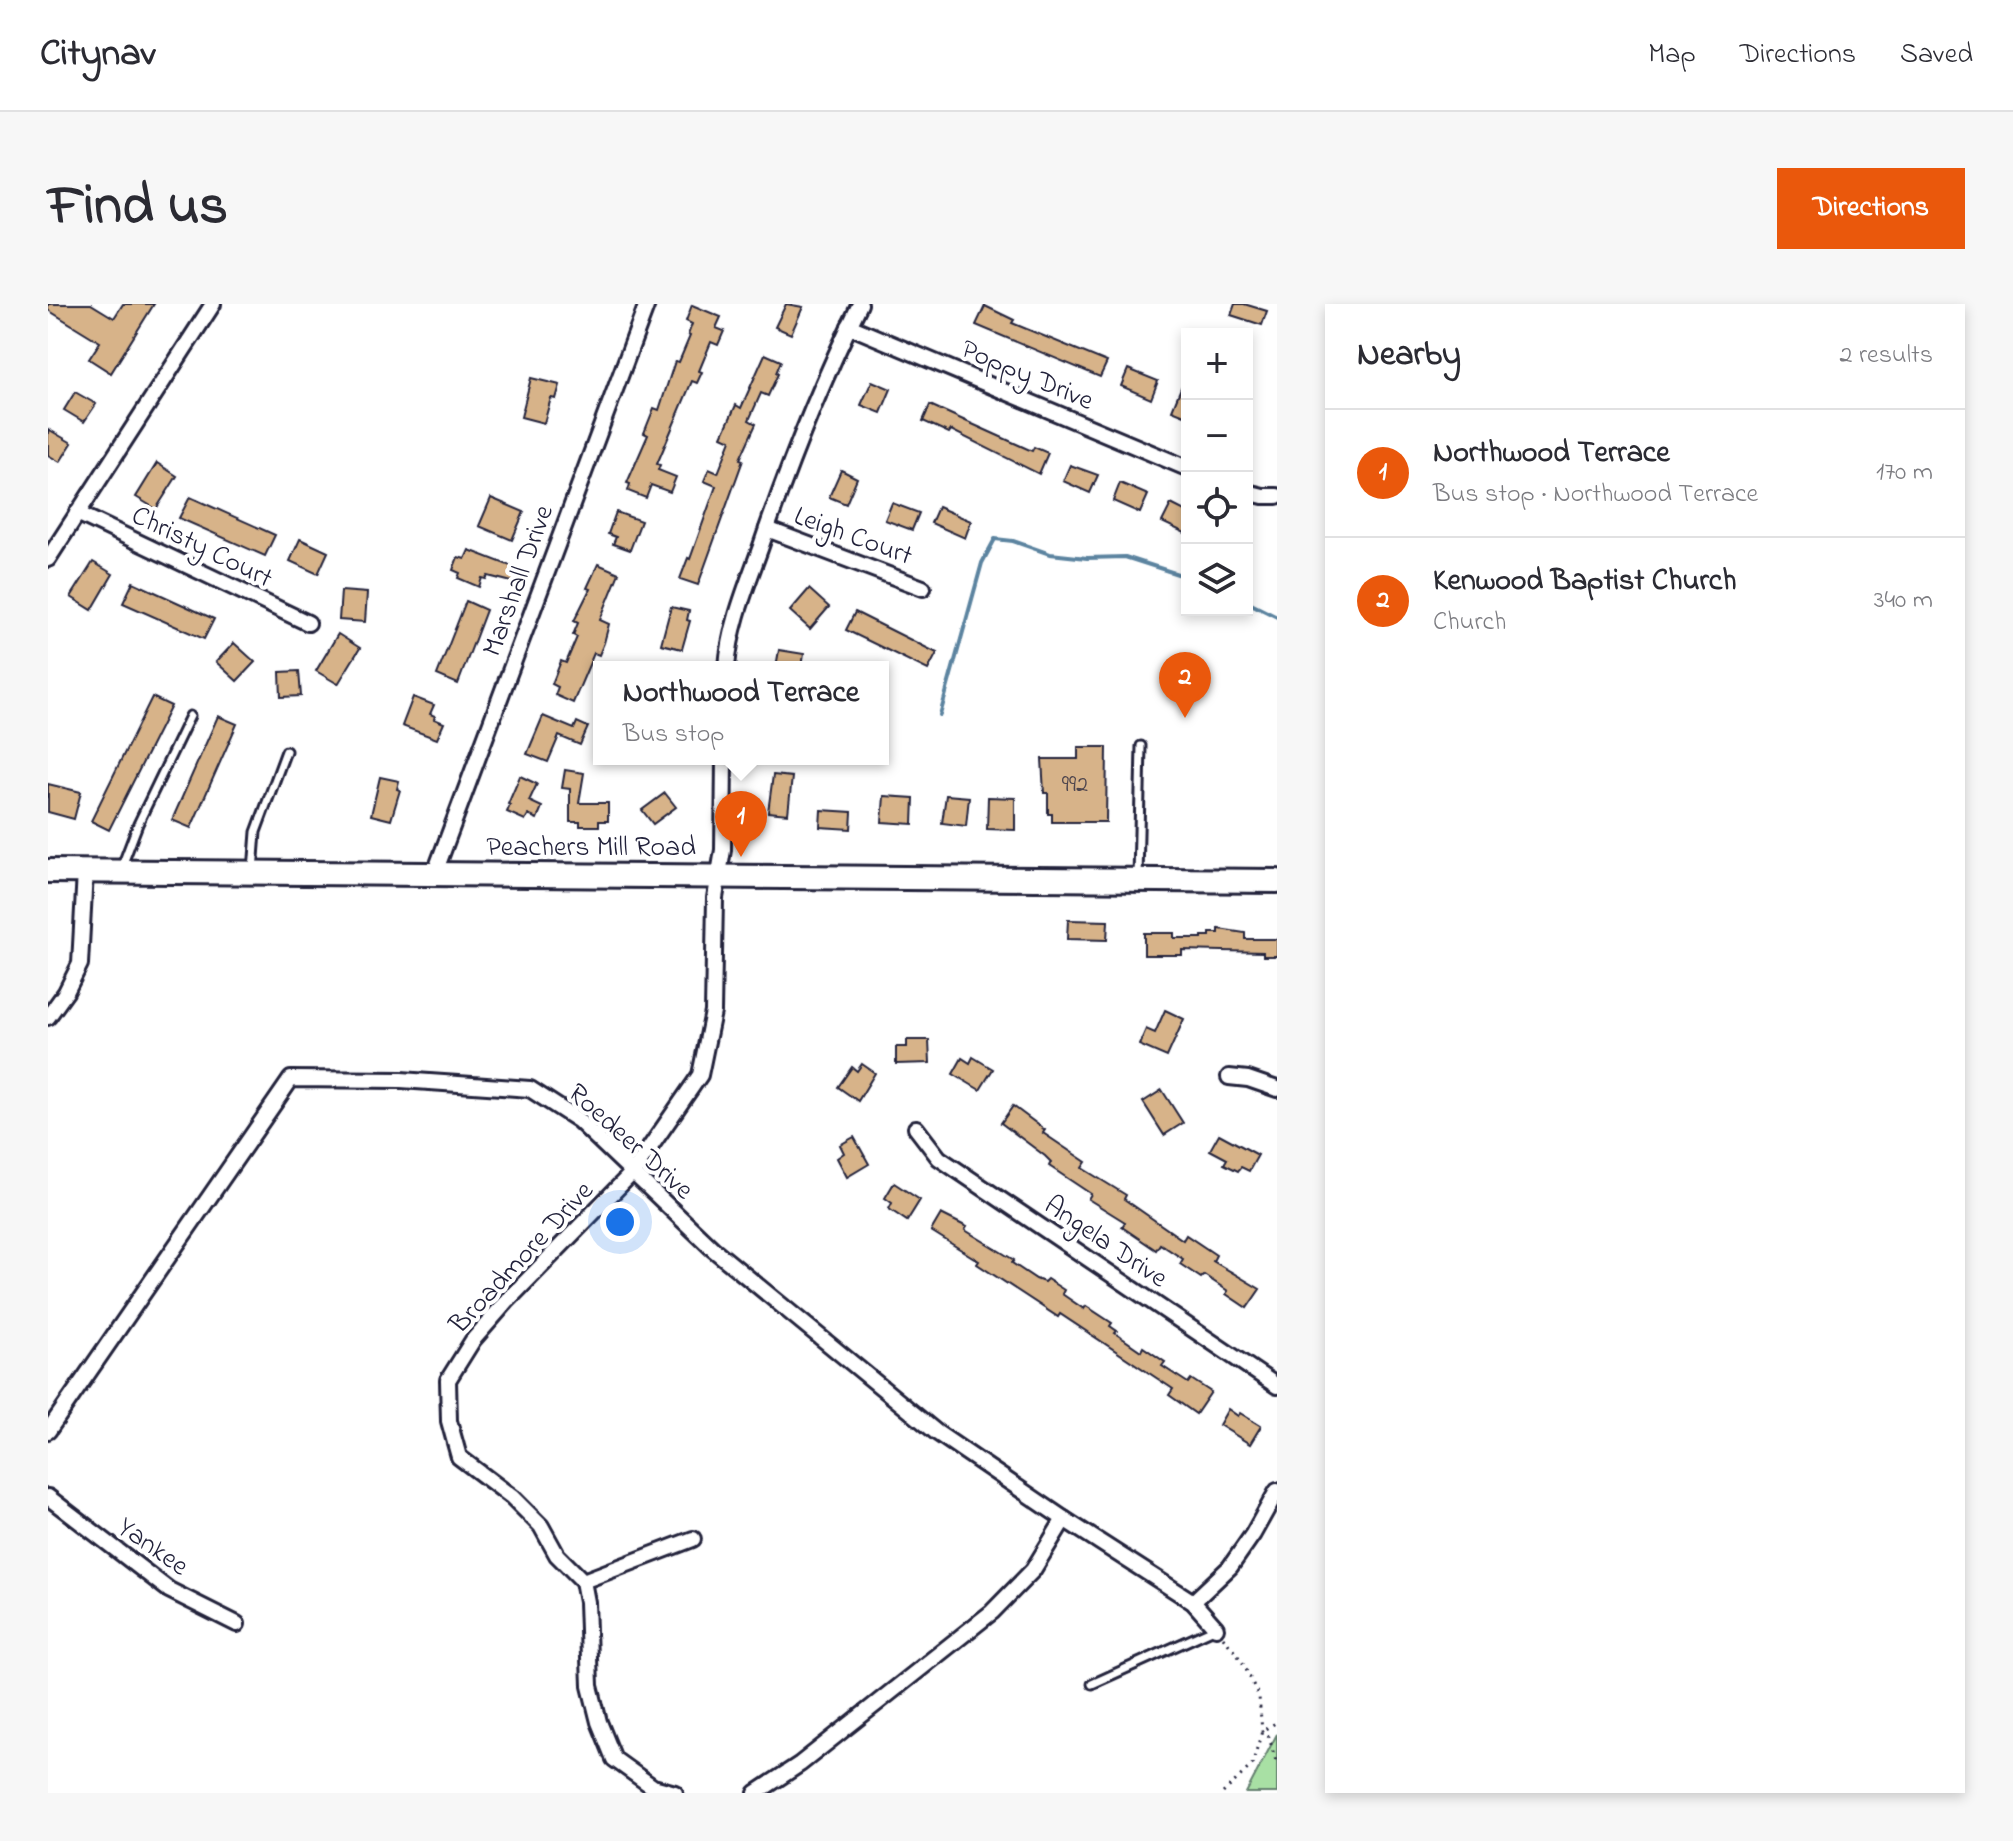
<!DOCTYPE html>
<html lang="en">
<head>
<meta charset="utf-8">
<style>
	body { margin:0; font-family:"Indie Flower",sans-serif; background:#f7f7f7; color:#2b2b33 }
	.controls { position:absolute; right:24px; top:24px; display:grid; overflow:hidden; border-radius:0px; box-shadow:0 4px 12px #0003 }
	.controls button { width:72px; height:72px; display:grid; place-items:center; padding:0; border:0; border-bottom:2px solid #e1e1e2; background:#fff; color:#2b2b33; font:40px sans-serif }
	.you { position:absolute; left:572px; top:918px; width:28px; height:28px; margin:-20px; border:6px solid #fff; border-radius:50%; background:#1a73e8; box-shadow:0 0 0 12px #1a73e833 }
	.badge { display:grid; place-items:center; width:52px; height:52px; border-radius:50%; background:#ea580c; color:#fff; font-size:26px; font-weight:700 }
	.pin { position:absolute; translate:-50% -66px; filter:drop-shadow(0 2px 4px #0008) }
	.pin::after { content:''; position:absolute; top:42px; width:28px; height:24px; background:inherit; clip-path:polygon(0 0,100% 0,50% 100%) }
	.popup { position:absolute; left:545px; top:357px; width:296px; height:104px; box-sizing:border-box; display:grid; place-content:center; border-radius:0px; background:#fff; filter:drop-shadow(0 2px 6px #0005); font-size:26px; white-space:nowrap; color:#7c7c81 }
	.popup b { font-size:30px; color:#2b2b33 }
	.popup::after { content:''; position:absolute; left:50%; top:100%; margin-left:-16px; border:16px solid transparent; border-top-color:#fff }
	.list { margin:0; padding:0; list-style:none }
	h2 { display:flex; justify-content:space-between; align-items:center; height:104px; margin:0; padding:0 32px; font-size:34px }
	h2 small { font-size:26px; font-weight:400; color:#7c7c81 }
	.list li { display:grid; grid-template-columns:52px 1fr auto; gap:24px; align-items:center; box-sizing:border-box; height:128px; padding:0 32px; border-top:2px solid #e1e1e2 }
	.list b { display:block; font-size:30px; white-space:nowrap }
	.list p { margin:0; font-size:26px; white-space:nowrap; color:#7c7c81 }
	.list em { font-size:26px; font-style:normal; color:#7c7c81 }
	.icon { flex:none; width:44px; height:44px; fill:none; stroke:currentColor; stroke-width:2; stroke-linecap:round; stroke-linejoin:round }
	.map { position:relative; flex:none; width:1229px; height:1489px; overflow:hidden; border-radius:0px }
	header { display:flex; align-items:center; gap:48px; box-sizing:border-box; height:112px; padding:0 40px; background:#fff; border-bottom:2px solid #e1e1e2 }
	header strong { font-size:38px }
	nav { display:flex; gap:44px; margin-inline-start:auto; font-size:28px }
	.intro { display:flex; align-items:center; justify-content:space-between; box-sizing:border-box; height:192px; padding:0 48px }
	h1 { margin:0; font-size:56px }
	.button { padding:20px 36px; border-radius:0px; background:#ea580c; color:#fff; font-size:28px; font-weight:700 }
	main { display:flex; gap:48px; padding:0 48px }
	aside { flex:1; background:#fff; border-radius:0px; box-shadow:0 4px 12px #0003 }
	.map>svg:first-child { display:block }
	.green { fill:#a8e0a4; stroke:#658170; stroke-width:2 }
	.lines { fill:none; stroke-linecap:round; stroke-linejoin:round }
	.stream { stroke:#5c84a0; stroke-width:4 }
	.building { fill:#d7b389; stroke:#22223b; stroke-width:2 }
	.lane-casing { stroke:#22223b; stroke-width:13 }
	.street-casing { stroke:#22223b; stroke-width:20 }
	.primary-casing { stroke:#22223b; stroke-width:28 }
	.path { stroke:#22223b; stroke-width:3; stroke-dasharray:2 6; stroke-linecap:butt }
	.lane { stroke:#fff; stroke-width:7 }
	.street { stroke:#fff; stroke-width:14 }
	.primary { stroke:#fff; stroke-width:22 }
	.labels { text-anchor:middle; stroke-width:8; stroke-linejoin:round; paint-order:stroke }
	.number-label { font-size:24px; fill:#4f464e }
	.street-label { font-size:28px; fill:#22223b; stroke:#fff }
</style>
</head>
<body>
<header>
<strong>Citynav</strong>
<nav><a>Map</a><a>Directions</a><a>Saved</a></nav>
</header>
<div class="intro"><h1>Find us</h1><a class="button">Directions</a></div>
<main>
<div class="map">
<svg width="1229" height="1489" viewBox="0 0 1229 1489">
	<rect width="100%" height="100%" fill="#fff"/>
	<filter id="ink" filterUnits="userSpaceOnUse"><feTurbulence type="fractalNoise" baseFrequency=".0125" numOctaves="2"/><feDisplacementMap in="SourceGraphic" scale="16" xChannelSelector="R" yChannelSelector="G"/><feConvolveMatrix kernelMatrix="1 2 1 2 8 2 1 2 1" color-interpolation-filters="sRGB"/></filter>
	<g filter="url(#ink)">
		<!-- green -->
		<path class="green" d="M1229,1430v59h-31z"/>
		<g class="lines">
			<!-- stream -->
			<g class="stream">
				<path d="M1199,298l30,15"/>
				<path d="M892,411l42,-152 13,-24 18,2 37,13 37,4 38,-1 62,20"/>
			</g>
		</g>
		<!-- building -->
		<g class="building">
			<path d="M0,0h43l23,14 9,-14h31l-43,69 -22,-14 11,-17 -52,-32z"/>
			<path d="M738,0l17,3 -12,27 -16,-7z"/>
			<path d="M1187,0h9l23,7 -5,14 -31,-10z"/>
			<path d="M644,1l29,12 -5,11 8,3 -6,14 -7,-3 -12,29 3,1 -5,11 -5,-2 -35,83 3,1 -2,5 18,7 -6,15 -19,-7 -5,13 -18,-7 2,-7 -3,-1 21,-48 -4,-2 10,-25 5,2 16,-49 4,1 11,-26 -2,-1 4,-11 -6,-3z"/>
			<path d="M937,2l29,14 -2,3 95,39 -7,15 -124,-52z"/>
			<path d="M717,50l16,7 -5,12 2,1 -10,22 -7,-3 -12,27 7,4 -16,35 3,1 -45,125 -18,-6 8,-21 2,1 26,-73 -12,-5 5,-12 9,4 13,-33 -9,-4 14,-31 5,3z"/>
			<path d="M1080,65l30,12 -7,18 -30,-13z"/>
			<path d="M1139,69v43l-15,-6z"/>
			<path d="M483,74l29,7 -4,14 -5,-1 -7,25 -23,-6z"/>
			<path d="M824,77l19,8 -10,24 -20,-8z"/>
			<path d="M27,88l21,12 -12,18 -20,-12z"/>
			<path d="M882,101l91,41 11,5 2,-4 14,6 -9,21 -88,-44 -2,3 -26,-12z"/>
			<path d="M0,125l24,14 -12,19 -12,-7z"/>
			<path d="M109,159l20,13 -21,33 -20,-12z"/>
			<path d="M1022,161l28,10 -8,18 -27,-12z"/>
			<path d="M793,166l16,8 -11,26 -17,-7z"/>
			<path d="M1072,179l28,12 -8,18 -27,-12z"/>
			<path d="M142,193l85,38 -10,21 -86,-38z"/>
			<path d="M443,194l33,14 -12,28 -33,-14z"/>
			<path d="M844,199l27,10 -7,17 -27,-10z"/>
			<path d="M1123,200l16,8v22l-25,-12z"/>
			<path d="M890,203l33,14 -6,17 -34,-15z"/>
			<path d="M568,208l25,9 -11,29 -17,-6 3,-7 -8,-3z"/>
			<path d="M252,235l28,13 -10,22 -28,-13z"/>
			<path d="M421,246l52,20 -5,13 -28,-7 -2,3 -4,-1 -3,9 -21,-9 2,-5 -7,-3 5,-13 7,2z"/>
			<path d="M45,258l20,12 -21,36 -21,-13z"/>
			<path d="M550,260l21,9 -19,47 9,4 -5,19 -5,12 -5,-2 -21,50 -18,-8 3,-8 -6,-3 9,-23 5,2 11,-26 -4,-2 5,-12 -4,-2 16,-32 -3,-1z"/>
			<path d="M85,278l81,37 -10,20 -81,-36z"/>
			<path d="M761,285l20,18 -19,22 -20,-18z"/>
			<path d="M293,287l26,2 -2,29 -26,-2z"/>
			<path d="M418,297l20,9 -28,74 -21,-9z"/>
			<path d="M623,303l18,4 -2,9 3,1 -8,28 -21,-5z"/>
			<path d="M807,308l82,41 -9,17 -82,-40z"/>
			<path d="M290,330l22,14 -22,36 -22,-13z"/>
			<path d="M186,339l21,19 -18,19 -21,-19z"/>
			<path d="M731,346l25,4 -2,13h-26z"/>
			<path d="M251,367l2,25 -20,1 -1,-25z"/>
			<path d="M104,393l19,9 -62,124 -18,-9z"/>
			<path d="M365,393l21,8 -4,9 5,2 -1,3 10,4 -7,16 -35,-13z"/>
			<path d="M170,412l19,8 -46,104 -19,-8z"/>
			<path d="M495,412l31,13 3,-7 11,5 -8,18 -21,-9 -11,26 -21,-8z"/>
			<path d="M1030,443h29l-1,75h-54v-8h-4v-21h-4l-2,-34h36z"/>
			<path d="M517,466l19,3 -5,30h29v18h-9v5h-19v-4h-10v-33l-8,-1z"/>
			<path d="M725,471l19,2 -4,37 -20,-2z"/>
			<path d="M472,472l17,8 -8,17 13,6 -5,12 -9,-4 -3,5 -18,-8 3,-7 -2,-1z"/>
			<path d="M332,473l19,4 -2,8 3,1 -9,30 -20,-5z"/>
			<path d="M0,480l33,8 -7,27 -26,-7z"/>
			<path d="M617,489l11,14 -23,17 -11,-14z"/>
			<path d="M898,491l23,2 -3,29 -24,-3z"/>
			<path d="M836,492l30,2 -1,26 -31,-2z"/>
			<path d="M940,493l27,1v32l-28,-1z"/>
			<path d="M773,506l31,2 -1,17 -31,-2z"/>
			<path d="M1020,616l40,1 -1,19 -40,-1z"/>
			<path d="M1171,625l26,4v6h32v17h-14v-4l-81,-2v5h-38v-22h30v5h28v-2h8v-3h9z"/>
			<path d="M1117,706l19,9 -17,38 -28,-12 7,-16 9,4z"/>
			<path d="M859,736h22l1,23 -34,1v-17h11z"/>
			<path d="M925,753l20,12 -13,21 -27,-16 9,-16 8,5z"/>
			<path d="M814,760l13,9 -17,28 -20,-14 14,-20 5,4z"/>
			<path d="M1114,786l21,33 -19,12 -21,-33z"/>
			<path d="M965,802l32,24 -2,3 43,29 -4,6 44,27 -2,4 59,41 3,-5 30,20 -3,6 47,28 -13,19 -21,-14 2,-3 -24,-16 -3,3 -21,-14 3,-5 -23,-15 -4,6 -34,-23 3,-5 -37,-23 3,-5 -42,-28 2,-4 -6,-6 -44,-33z"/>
			<path d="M1171,830l39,21 -9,16 -8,-4 -3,4 -14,-7 3,-5 -17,-9z"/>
			<path d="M806,833l15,27 -22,13 -10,-19 7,-5 -4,-8z"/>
			<path d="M846,879l26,17 -13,21 -18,-12 3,-6 -7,-5z"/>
			<path d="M893,910l26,13 -2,3 49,30 -2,3 24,16 8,3 3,-3 17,11 -2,4 22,15 2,-3 26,17 -2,3 7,5 -2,2 26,18 2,-4 22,15 -3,4 26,17 3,-4 20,13 -15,22 -27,-19 4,-6 -113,-75 -2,3 -81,-53 2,-3 -48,-30z"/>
			<path d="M1180,1105l10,7 2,-3 21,13 -11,18 -31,-19z"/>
		</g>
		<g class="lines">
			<defs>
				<g id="lane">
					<path d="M74,562l16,-42 52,-108"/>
					<path d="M205,567l3,-39 30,-81"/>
					<path d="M1090,574l3,-132"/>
					<path d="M1044,1380l124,-56"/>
				</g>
				<g id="street">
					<path d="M801,22l338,142"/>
					<path d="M1199,188l16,4h14"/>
					<path d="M29,209l231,110"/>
					<path d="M719,225l156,59"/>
					<path d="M0,255l165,-255"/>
					<path d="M679,363c3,-41 19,-79 33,-118 28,-83 61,-166 100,-245"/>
					<path d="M386,571l213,-571"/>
					<path d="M0,713l18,-25 14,-28 5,-92"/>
					<path d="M1181,773l19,2 29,10"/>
					<path d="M868,824l23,30 338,228"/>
					<path d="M0,1127l243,-352 110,1 129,9 48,31 135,129 223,183 128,87 129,83 23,26"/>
					<path d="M0,1193l121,93 68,34"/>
					<path d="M535,1277l110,-42"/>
					<path d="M1145,1298l37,-35 23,-33 24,-43"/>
					<path d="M627,1489l-22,-6 -39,-28 -15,-37 -9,-36 -3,-84 -4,-21 -26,-26 -16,-29 -29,-29 -53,-40 -10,-36 -1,-41 25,-40 35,-40 125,-128 67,-97 13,-63 2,-114 8,-48 1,-91"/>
					<path d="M708,1489l44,-29 192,-152 41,-42 31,-51"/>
				</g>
				<path id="primary" d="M0,567l1229,10"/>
			</defs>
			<!-- lane casing -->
			<use href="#lane" class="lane-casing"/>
			<!-- street casing -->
			<use href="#street" class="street-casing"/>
			<!-- primary casing -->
			<use href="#primary" class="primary-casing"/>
			<!-- path -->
			<g class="path">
				<path d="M1175,1333l19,24 17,36 3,34 7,6 8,29"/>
				<path d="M1175,1489l29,-28 10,-34 15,-9"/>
			</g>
			<!-- lane -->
			<use href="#lane" class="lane"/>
			<!-- street -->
			<use href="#street" class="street"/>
			<!-- primary -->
			<use href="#primary" class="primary"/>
		</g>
	</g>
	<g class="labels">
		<!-- number labels -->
		<g class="number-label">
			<text x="1027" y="487">992</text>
		</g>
		<!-- street labels -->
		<g class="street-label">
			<text transform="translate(980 69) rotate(23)" y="10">Poppy Drive</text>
			<text transform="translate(806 230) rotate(20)" y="10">Leigh Court</text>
			<text transform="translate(155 241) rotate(26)" y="10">Christy Court</text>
			<text transform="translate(468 276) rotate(-70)" y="10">Marshall Drive</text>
			<text x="543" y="551">Peachers Mill Road</text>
			<text transform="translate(584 836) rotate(42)" y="10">Roedeer Drive</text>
			<text transform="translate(1059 936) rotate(34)" y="10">Angela Drive</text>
			<text transform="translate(472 952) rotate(-47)" y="10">Broadmore Drive</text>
			<text transform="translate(106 1241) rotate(35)" y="10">Yankee</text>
		</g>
	</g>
</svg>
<div class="controls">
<button>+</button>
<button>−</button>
<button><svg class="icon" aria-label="locate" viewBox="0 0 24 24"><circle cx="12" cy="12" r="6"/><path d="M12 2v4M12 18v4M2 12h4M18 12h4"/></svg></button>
<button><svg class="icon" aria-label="layers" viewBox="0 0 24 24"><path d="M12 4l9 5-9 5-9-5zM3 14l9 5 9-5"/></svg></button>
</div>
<div class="you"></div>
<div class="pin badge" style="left:693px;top:553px">1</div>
<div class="popup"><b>Northwood Terrace</b>Bus stop</div>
<div class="pin badge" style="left:1137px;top:414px">2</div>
</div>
<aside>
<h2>Nearby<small>2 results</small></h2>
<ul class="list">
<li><span class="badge">1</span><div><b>Northwood Terrace</b><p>Bus stop · Northwood Terrace</p></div><em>170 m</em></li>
<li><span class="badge">2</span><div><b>Kenwood Baptist Church</b><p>Church</p></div><em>340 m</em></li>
</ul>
</aside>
</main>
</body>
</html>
